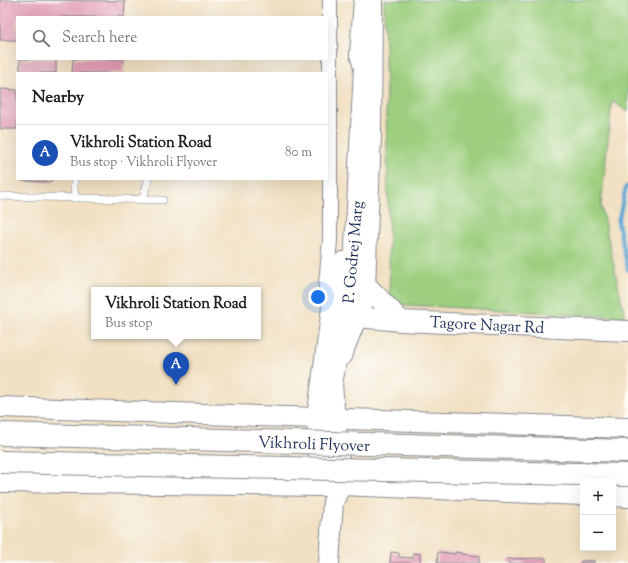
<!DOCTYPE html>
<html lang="en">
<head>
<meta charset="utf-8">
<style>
	body { margin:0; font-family:"Sorts Mill Goudy",serif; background:#f6f6f6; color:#222 }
	.controls { position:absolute; right:12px; bottom:12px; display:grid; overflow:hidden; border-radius:0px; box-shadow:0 4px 16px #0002 }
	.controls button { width:36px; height:36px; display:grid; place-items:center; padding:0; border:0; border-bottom:1px solid #e0e0e0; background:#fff; color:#222; font:20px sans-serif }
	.you { position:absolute; left:318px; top:297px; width:14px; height:14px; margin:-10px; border:3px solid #fff; border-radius:50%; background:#1a73e8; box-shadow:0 0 0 6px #1a73e833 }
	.badge { display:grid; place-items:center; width:26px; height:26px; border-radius:50%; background:#111827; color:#fff; font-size:13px; font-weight:700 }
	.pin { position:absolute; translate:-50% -33px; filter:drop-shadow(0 1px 2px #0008) }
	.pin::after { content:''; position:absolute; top:21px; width:14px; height:12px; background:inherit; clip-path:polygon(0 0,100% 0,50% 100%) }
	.popup { position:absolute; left:91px; top:287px; width:170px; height:52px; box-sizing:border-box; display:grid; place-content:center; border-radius:0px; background:#fff; filter:drop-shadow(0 1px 3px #0005); font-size:13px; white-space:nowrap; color:#767676 }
	.popup b { font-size:15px; color:#222 }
	.popup::after { content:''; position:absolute; left:50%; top:100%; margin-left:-8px; border:8px solid transparent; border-top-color:#fff }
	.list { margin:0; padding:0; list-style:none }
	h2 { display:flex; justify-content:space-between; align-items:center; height:52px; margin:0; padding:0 16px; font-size:17px }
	h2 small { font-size:13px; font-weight:400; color:#767676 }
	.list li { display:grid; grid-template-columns:26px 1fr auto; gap:12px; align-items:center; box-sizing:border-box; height:56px; padding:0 16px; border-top:1px solid #e0e0e0 }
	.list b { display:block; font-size:15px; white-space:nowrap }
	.list p { margin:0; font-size:13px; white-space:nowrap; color:#767676 }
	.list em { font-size:13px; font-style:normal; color:#767676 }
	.icon { flex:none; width:22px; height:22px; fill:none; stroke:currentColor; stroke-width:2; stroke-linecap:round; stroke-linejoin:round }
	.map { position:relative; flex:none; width:628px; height:563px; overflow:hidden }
	.search { position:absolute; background:#fff; box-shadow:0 4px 16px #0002; left:16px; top:16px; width:312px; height:44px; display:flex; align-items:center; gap:10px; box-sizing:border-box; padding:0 14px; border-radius:0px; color:#767676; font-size:15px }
	.panel { position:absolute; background:#fff; box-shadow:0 4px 16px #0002; left:16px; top:72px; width:312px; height:108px; border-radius:0px }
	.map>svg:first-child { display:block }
	.green { fill:#9dcf7f; stroke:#5c7f6e }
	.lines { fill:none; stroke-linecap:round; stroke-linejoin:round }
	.stream { stroke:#5ca4d3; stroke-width:4 }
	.building { fill:#e39cb6 }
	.lane-casing { stroke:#868890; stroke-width:8 }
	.street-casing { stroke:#868890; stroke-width:16 }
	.secondary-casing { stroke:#868890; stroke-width:22 }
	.lane { stroke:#fff; stroke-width:7 }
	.street { stroke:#fff; stroke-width:14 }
	.secondary { stroke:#fff; stroke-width:20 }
	.highway-bridge-casing { stroke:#868890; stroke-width:24; stroke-linecap:butt }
	.highway-bridge { stroke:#fff; stroke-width:22 }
	.labels { text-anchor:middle; stroke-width:3; stroke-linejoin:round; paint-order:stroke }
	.street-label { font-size:16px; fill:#1b2f5e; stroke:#fdfcf7 }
</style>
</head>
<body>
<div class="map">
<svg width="628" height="563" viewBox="0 0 628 563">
	<rect width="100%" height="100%" fill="#fdfcf7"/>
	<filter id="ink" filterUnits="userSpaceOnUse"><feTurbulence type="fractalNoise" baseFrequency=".025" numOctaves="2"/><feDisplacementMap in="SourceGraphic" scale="8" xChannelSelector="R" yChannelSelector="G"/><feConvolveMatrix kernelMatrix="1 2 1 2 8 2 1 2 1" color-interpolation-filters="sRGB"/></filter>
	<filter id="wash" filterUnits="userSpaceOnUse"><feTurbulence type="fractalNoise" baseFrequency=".012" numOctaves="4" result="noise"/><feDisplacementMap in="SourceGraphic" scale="16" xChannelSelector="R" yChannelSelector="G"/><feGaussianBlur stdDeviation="0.9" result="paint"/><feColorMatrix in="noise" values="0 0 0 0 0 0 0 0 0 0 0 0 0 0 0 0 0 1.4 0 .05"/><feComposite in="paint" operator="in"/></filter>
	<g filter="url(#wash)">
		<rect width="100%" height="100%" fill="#f1e0c2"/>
		<!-- green -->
		<path class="green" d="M384,0h244v112l-16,-11 -11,105 24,111 -235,-13z"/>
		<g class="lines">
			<!-- stream -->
			<path class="stream" d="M628,186l-2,1 -8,35 10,48"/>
		</g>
		<g id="blocks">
			<!-- building -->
			<g class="building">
				<path d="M0,0l125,1 -1,16h-107v23h-17z"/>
				<rect x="20" y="59" width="36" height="14"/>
				<path d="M73,59h51l-1,14h-51z"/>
				<path d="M0,89l17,1v39h-17z"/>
				<path d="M23,179h28v3l-28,-1z"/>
				<path d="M391,552l8,1v4l14,1v-5l7,1v9h-30z"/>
				<path d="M438,552l17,2v-2l7,1v1l17,2v7h-42z"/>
				<path d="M546,558v5h-38l-1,-4z"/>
				<rect x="581" y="561" width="13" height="2"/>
			</g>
		</g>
	</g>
	<g filter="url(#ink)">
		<use href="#blocks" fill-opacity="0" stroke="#868890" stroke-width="1"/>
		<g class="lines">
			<defs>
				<g id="lane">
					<path d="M74,179v9l1,10"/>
					<path d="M0,196l163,4"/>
					<path d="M141,200l4,-7 3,-14"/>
				</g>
				<g id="street">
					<path d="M330,0v241l-5,54 7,13"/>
					<path d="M345,357l3,-10 17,-43 3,-17 6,-152 1,-135"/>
				</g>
				<g id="secondary">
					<path d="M368,287l33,34"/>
					<path d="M346,316l55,5 227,10"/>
					<path d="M0,407l317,11 311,10"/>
					<path d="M0,482l323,4 18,-1 242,10"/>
					<path d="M323,485l-3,-5 -3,-62 15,-110 11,-46"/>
					<path d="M613,496l15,1"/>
					<path d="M329,563l4,-61 8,-17 -9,-100 5,-30 9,-39 8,-50 10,-198 -4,-14 4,-54"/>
				</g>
			</defs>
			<!-- lane casing -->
			<use href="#lane" class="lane-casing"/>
			<!-- street casing -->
			<use href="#street" class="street-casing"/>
			<!-- secondary casing -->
			<use href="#secondary" class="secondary-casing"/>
			<!-- lane -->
			<use href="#lane" class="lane"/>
			<!-- street -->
			<use href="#street" class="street"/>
			<!-- secondary -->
			<use href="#secondary" class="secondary"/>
			<defs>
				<g id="highway-bridge">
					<path d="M0,434l628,17"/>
					<path d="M0,462l628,13"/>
				</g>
			</defs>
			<!-- highway-bridge casing -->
			<use href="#highway-bridge" class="highway-bridge-casing"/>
			<!-- highway-bridge -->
			<use href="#highway-bridge" class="highway-bridge"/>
		</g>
	</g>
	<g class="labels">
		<!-- street labels -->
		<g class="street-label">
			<text transform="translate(352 252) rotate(-85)" y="6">P. Godrej Marg</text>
			<text transform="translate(487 324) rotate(3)" y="6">Tagore Nagar Rd</text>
			<text transform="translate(314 443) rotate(2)" y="6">Vikhroli Flyover</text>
		</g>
	</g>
</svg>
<div class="controls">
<button>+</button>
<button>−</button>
</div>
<div class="you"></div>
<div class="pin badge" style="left:176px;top:385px;background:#1a4fb4">A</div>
<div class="popup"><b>Vikhroli Station Road</b>Bus stop</div>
<div class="search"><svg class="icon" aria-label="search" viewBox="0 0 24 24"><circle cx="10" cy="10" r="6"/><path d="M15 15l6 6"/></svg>Search here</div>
<section class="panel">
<h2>Nearby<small></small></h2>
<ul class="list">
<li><span class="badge" style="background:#1a4fb4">A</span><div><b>Vikhroli Station Road</b><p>Bus stop · Vikhroli Flyover</p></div><em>80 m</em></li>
</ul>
</section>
</div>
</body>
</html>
